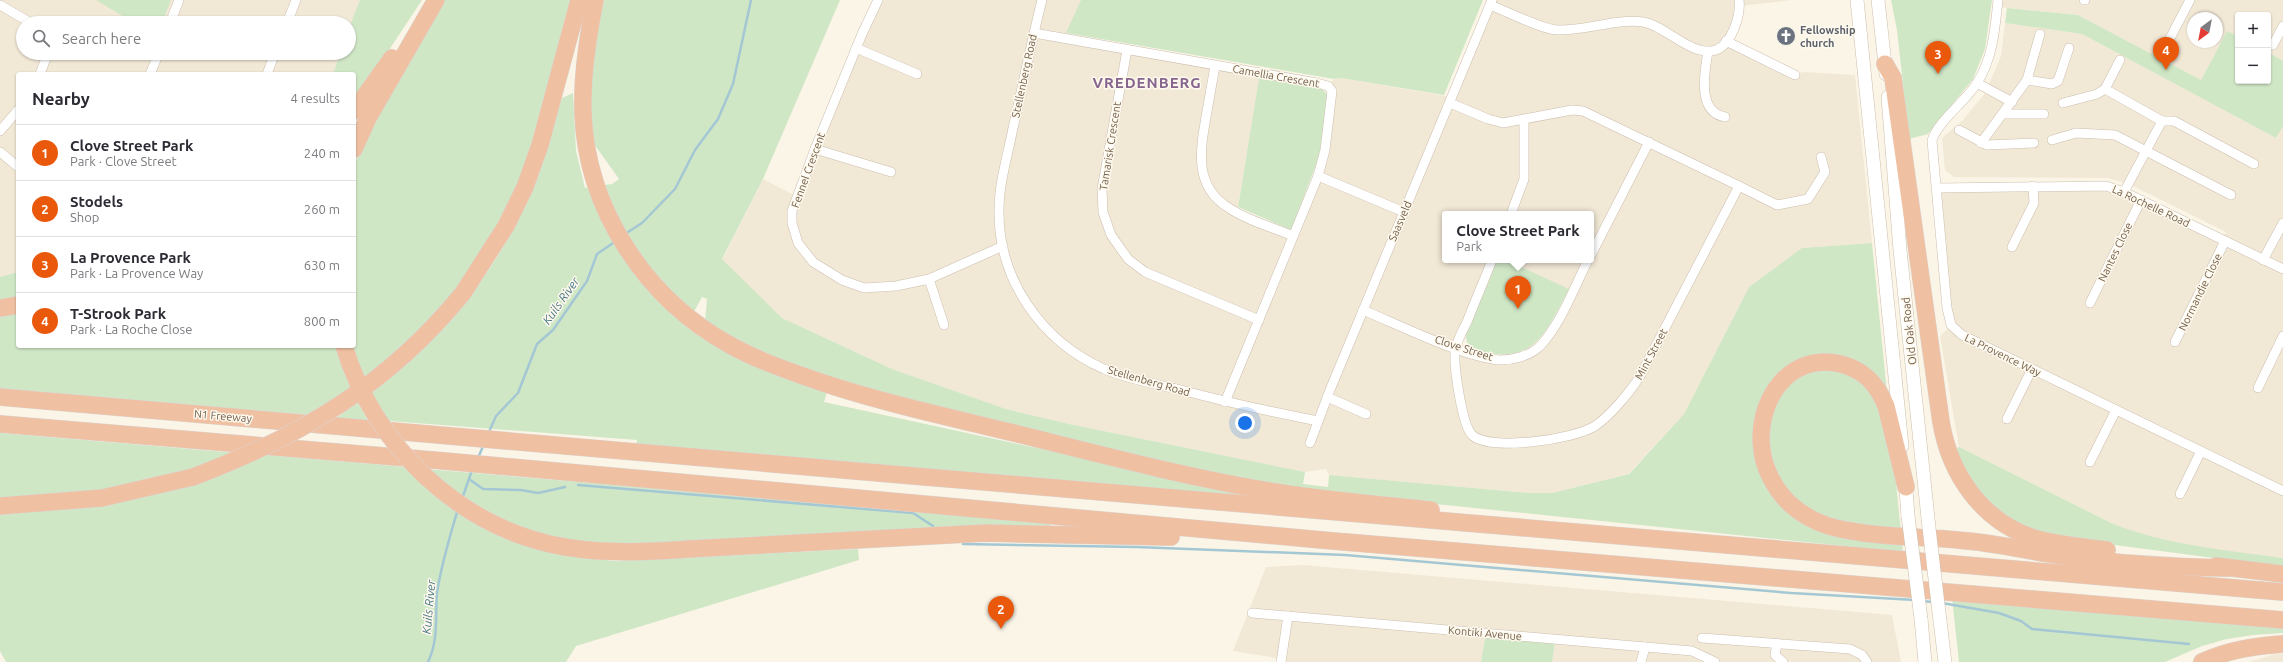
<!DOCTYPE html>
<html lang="en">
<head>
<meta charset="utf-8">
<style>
	body { margin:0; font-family:Ubuntu,sans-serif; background:#f2f2f3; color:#2b2b33 }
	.controls { position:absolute; right:12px; top:12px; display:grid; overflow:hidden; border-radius:4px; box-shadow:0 1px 3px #0004 }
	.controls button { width:36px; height:36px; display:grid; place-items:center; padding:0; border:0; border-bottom:1px solid #e1e1e2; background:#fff; color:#2b2b33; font:20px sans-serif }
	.compass { position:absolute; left:2187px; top:12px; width:36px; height:36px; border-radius:50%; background:#fff; box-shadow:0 1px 3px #0004; rotate:212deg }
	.you { position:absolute; left:1245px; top:423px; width:14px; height:14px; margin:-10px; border:3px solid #fff; border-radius:50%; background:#1a73e8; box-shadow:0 0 0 6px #1a73e833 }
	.badge { display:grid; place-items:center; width:26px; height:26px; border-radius:50%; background:#ea580c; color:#fff; font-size:13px; font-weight:700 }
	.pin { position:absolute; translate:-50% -33px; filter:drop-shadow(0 1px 2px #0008) }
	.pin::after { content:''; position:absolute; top:21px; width:14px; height:12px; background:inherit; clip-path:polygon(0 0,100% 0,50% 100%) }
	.popup { position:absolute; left:1442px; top:211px; width:152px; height:52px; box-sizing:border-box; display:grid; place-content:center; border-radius:4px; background:#fff; filter:drop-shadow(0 1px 3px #0005); font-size:13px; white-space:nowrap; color:#7c7c81 }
	.popup b { font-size:15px; color:#2b2b33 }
	.popup::after { content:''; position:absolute; left:50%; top:100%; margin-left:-8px; border:8px solid transparent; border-top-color:#fff }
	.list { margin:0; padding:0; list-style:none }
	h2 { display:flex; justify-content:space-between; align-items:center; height:52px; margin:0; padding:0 16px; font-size:17px }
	h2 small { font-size:13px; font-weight:400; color:#7c7c81 }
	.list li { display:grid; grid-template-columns:26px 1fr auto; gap:12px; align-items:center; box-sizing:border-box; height:56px; padding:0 16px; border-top:1px solid #e1e1e2 }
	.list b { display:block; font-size:15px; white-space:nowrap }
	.list p { margin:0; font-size:13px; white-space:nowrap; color:#7c7c81 }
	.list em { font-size:13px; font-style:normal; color:#7c7c81 }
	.icon { flex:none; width:22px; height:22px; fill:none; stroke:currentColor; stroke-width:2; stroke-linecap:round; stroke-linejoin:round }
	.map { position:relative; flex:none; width:2283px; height:662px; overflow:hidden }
	.search { position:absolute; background:#fff; box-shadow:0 1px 3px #0004; left:16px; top:16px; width:340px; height:44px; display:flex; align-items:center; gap:10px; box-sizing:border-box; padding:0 14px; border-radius:22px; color:#7c7c81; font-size:15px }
	.panel { position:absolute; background:#fff; box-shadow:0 1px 3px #0004; left:16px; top:72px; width:340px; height:276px; border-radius:4px }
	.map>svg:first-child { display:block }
	.residential { fill:#f2e8d6; fill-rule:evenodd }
	.green { fill:#d0e7c6 }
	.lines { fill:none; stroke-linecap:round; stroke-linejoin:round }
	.stream { stroke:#a4c7d4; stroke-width:2.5 }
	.street-casing { stroke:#ccbeae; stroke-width:10 }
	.secondary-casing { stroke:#cebfab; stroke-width:14 }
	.highway-casing { stroke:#dbd5d1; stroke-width:18 }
	.street { stroke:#fff; stroke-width:9 }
	.secondary { stroke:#fff; stroke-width:13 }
	.highway { stroke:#f0c0a3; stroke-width:17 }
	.secondary-bridge-casing { stroke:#cebfab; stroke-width:14; stroke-linecap:butt }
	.highway-bridge-casing { stroke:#dbd5d1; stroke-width:18; stroke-linecap:butt }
	.secondary-bridge { stroke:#fff; stroke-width:13 }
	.highway-bridge { stroke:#f0c0a3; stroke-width:17 }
	.labels { text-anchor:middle; stroke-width:3; stroke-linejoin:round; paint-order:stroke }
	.worship-label { font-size:11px; font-weight:bold; fill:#5b616d; stroke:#fef9ed; text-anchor:start }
	.street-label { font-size:11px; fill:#735f4d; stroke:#fef9ed }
	.water-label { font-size:12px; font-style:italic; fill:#4c798a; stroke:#fef9ed }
	.district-label { font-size:15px; font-weight:bold; letter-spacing:1px; fill:#86658e; stroke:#fef9ed }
</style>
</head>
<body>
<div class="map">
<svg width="2283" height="662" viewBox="0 0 2283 662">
	<rect width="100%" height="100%" fill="#fbf5e7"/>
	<!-- residential -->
	<g class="residential">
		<path d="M0,0h360l-11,29v-6h-326v30h317l-7,21h-315v199l-18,5z"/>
		<path d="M879,0h202l-16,38 195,35 -23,139 57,24 25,-61 9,-89 6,-7 7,-1 111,19 40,-97h300l-52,6 -12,34 67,34 9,-2 51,3 17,168 -69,5 -54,39 -65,127 -56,60 -76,19h-23l-200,-18 -3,-6 -21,3 -236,-48 -63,-15 -114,-40 -110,-51 -60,-58 41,-81 35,18zM1445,214h146v46h-85l66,31 -36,58 -43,9 -37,-11 37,-87h-48z"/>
		<path d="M1999,0h284v61l-15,-9v-37h-30v21l-11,-5 -26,49 -123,-65 -80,-8zM2193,18h24v24h-24z"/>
		<path d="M2005,23l77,11 194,104 7,-12v432l-81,-10 -66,-15 -25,-10 -152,-76 -19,-111 12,-11 -15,-138 161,-3 124,55 4,-7 -97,-48 -21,-6 -154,-1 -9,-7 -3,-32 21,-18 22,-27 16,-37z"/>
		<path d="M1302,565l590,50 9,47h-349l3,-19 -70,-9 -4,28h-199v-3l-49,-8 33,-84z"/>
		<path d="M2275,654h8v8h-34z"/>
	</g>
	<!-- green -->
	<g class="green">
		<path d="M96,0h75l-9,23h-28z"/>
		<path d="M360,0h62l-68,103v-29h-21l7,-21h9v-25z"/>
		<path d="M443,0h130l-56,193 -57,97 -96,92 -15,-36h5v-180l13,-31z"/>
		<path d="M603,0h237l-77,179 -41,80 60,59 110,51 114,40 63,15 236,48 -2,12 25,3 1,-12 200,18h23l77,-19 55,-60 65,-127 53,-39 70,-5 31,309 -575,-59 -86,-13 -351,-82 -129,-44 -57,-32 2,-23 -5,-2 -14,26 140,65 -4,14 412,89v4l-600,-51 1,-4 -248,-19 -17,-28c74,-58 131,-128 166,-217 9,-25 16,-52 24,-78l11,-5 3,58 9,37 27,-4 7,-5 -25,-35 -4,-45 3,-49z"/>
		<path d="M1081,0h402l-39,95 -103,-17 -7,1 -268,-46z"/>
		<path d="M1891,0h101l-7,49 -12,30 -45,55 -19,5 -12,-109z"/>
		<path d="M2007,8l71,7 123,65 26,-49 11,5v45h30v-29l15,9v65l-7,12 -194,-104 -77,-11z"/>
		<path d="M1259,78l62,10 7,7 -9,62 -28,73 -53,-23z"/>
		<path d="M1497,260h9l63,29c-22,41 -34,77 -89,62 -9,-3 -15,-7 -14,-17z"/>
		<path d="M18,272v28l-18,2v-25z"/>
		<path d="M18,309v37h318l16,44 -40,26 -312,-26v-78z"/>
		<path d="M358,403l10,18 -32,-3z"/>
		<path d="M0,433l238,20 -24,10 -99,27 -115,9z"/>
		<path d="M1959,447l152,76c55,22 114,27 172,35v9l-222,-29 -37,-10 -42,-30 -29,-48z"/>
		<path d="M268,455l137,12 126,80 38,9 46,5 243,-12 1,11 -283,86 -10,16h-560l-6,-11v-139c98,0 178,-18 268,-57z"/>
		<path d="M425,469l625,52v6l-357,16 -109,2 -65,-17 -58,-30z"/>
		<path d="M1952,598l331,27v8l-30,2 -26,4 -25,7 -37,16h-206z"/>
		<path d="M1485,637l70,6 -3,19h-71z"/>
	</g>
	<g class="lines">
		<!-- stream -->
		<g class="stream">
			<path d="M625,234l17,-11 33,-34 20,-39 23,-31 15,-35 18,-84"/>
			<path d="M489,432l7,-16 22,-23 19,-49 16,-14 34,-49 10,-27 19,-13"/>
			<path d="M478,458l6,-14"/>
			<path d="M469,479l14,10 38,1 17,3 27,-6"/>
			<path d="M578,485l335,28 20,13"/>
			<path d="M462,499l10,-29"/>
			<path d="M963,544l174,3 208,8 446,38 124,7"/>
			<path d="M1922,601l11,1"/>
			<path d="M1942,603l57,10 22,8 11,8 157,15"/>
			<path d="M428,662c11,-23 7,-45 9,-69 4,-28 13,-57 21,-84"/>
		</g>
		<defs>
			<g id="street">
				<path d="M878,0l-16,34 -47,115 -23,62v12l6,20 15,19 29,18 22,8 32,-2 33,-7 74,-33"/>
				<path d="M1042,0c-11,43 -19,85 -29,128 -5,27 -14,54 -14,82 -1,69 42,131 105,159 24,10 51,15 77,21 45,12 91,22 137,31"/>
				<path d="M1998,0c-3,29 -5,58 -21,83 -11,18 -41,40 -45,58l15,167 4,17 11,10 321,156"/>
				<path d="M2084,0h1"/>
				<path d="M0,5l31,18"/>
				<path d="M1490,5c16,6 53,25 68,25 27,1 59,-12 85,-8 22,3 49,36 73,28 16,-6 25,-35 23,-50"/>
				<path d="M170,23l9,-23"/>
				<path d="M287,23l9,-23"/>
				<path d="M1034,33l283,50 11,3 4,5 -7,59 -7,26 -93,226"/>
				<path d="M1726,41l69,34"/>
				<path d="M2273,45l10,-19"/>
				<path d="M2166,46l24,-46"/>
				<path d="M856,48l61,26"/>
				<path d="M1127,50l-25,139 1,23 8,23 17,24 17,13 114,48"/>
				<path d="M1708,51c-3,19 -12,61 17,66"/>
				<path d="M1215,66c-3,17 -6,34 -9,51 -6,34 -12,70 23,91 19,13 43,19 64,28"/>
				<path d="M40,74l8,-21"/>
				<path d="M150,74l9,-21"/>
				<path d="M267,74l8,-21"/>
				<path d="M2027,80l25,4 6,-3 11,-33"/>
				<path d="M1977,83l35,19"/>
				<path d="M2105,89l57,32h12l80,43"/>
				<path d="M1450,103l38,16 15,4 69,-13 11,1 156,75 -99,190c-9,15 -30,40 -45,50 -20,13 -105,26 -123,9 -10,-10 -18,-67 -17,-82 1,-11 7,-22 12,-31 8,-21 17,-41 25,-62"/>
				<path d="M2063,103l34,-9 8,-5 15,-29"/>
				<path d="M2003,114h41"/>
				<path d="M1959,130l28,15 47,-2"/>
				<path d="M0,131l18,-21"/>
				<path d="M2052,140l24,-7 39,2 116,60"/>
				<path d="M1981,143l46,-63 13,-46"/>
				<path d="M815,149l76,23"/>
				<path d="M0,152l18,15"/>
				<path d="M1318,176l86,36"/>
				<path d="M1739,186l38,19 31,-6 17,-27 -4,-15"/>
				<path d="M1937,188l169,-2 18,6 159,77"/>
				<path d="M2124,192l38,-71"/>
				<path d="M1511,214l13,-35v-59"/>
				<path d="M2012,247l22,-44 -1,-17"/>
				<path d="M1591,255l58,-113"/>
				<path d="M2263,260l20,-37"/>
				<path d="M929,279l15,46"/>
				<path d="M2090,303l51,-103"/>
				<path d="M1363,310c36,15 100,47 137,50 13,0 29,-4 39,-13 21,-21 36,-61 49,-87"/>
				<path d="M2175,342l50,-101"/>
				<path d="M2258,388l25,-52"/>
				<path d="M1327,397l39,17"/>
				<path d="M2007,419l25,-50"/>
				<path d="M1310,443l20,-53 162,-390"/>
				<path d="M2090,462l26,-52"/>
				<path d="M2180,494l21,-43"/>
				<path d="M1252,613l440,38 23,11"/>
				<path d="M1702,638l148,11 12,6 5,7"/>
				<path d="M1777,643l-2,12 8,7"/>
				<path d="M1281,662l7,-46"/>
				<path d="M1641,662l4,-15"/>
			</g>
			<g id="secondary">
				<path d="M1857,0l45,446"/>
				<path d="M1878,0l8,74"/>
				<path d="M1888,97l12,153 29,278"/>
				<path d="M1905,477l3,39"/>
				<path d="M1921,619l4,43"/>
				<path d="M1940,621l5,41"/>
			</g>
			<g id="highway">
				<path d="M595,0c-7,37 -13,74 -12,112 3,97 63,187 147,233 23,13 48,22 73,31 67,24 137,39 207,56 85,21 171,44 259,59 53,9 108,13 162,19"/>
				<path d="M1885,64l8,14 48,344c9,53 42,101 96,117 22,6 47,8 70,11"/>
				<path d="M354,111l38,-53"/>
				<path d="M354,149l14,-31 68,-118"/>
				<path d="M463,293l43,-67 19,-39 15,-42 39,-145"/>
				<path d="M0,308l18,-3"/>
				<path d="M0,397c761,64 1522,135 2283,195"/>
				<path d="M0,424l444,37 889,80 950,79"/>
				<path d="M1906,487l-20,-81c-9,-22 -22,-36 -45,-42 -52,-13 -86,38 -79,86 2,19 13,39 27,53 13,12 30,21 47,25 42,10 88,8 132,13 34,3 68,12 102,16 52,7 105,10 158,11"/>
				<path d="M0,506l102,-8 91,-21"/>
				<path d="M689,549l296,-16 186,4"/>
				<path d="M2216,566l67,8"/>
				<path d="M2202,662c26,-12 52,-16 81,-18"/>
			</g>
		</defs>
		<!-- street casing -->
		<use href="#street" class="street-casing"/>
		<!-- secondary casing -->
		<use href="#secondary" class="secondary-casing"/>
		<!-- highway casing -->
		<use href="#highway" class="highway-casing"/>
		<!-- street -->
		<use href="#street" class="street"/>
		<!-- secondary -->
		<use href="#secondary" class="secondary"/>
		<!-- highway -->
		<use href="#highway" class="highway"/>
		<defs>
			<g id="secondary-bridge">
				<path d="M1908,516l13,103"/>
				<path d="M1929,528l11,93"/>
			</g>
			<g id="highway-bridge">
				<path d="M344,346c30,100 116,183 221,201 42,7 82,5 124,2"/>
				<path d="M193,477c109,-41 196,-93 270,-184"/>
			</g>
		</defs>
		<!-- secondary-bridge casing -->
		<use href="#secondary-bridge" class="secondary-bridge-casing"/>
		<!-- highway-bridge casing -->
		<use href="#highway-bridge" class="highway-bridge-casing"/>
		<!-- secondary-bridge -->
		<use href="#secondary-bridge" class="secondary-bridge"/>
		<!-- highway-bridge -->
		<use href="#highway-bridge" class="highway-bridge"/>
	</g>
	<!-- icons -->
	<defs>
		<symbol id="church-disc" viewBox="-11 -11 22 22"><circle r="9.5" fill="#6b7280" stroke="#fef9ed"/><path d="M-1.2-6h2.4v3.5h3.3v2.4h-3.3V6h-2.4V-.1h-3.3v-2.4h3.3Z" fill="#fff"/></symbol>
	</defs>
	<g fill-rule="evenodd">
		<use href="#church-disc" x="1775" y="25" width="22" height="22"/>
	</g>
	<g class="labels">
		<!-- worship labels -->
		<g class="worship-label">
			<text x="1800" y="34">Fellowship<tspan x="1800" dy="13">church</tspan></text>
		</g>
		<!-- street labels -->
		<g class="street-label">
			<text transform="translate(1024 76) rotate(-78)" y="4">Stellenberg Road</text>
			<text transform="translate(1276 76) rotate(10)" y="4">Camellia Crescent</text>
			<text transform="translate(1110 146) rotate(-81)" y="4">Tamarisk Crescent</text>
			<text transform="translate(808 170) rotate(-70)" y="4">Fennel Crescent</text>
			<text transform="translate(2151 206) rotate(25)" y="4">La Rochelle Road</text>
			<text transform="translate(1400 221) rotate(-67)" y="4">Saasveld</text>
			<text transform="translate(2115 252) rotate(-64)" y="4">Nantes Close</text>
			<text transform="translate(2200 292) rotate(-64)" y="4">Normandie Close</text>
			<text transform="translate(1909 331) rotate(-96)" y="4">Old Oak Road</text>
			<text transform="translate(1464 348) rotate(18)" y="4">Clove Street</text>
			<text transform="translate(1651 354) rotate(-62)" y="4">Mint Street</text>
			<text transform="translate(2003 355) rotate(26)" y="4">La Provence Way</text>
			<text transform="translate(1149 381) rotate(16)" y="4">Stellenberg Road</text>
			<text transform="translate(223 416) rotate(5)" y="4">N1 Freeway</text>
			<text transform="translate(1485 633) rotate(5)" y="4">Kontiki Avenue</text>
		</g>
		<!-- water labels -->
		<g class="water-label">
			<text transform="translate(561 301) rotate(-55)" y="4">Kuils River</text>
			<text transform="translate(429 607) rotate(-85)" y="4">Kuils River</text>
		</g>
		<!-- district labels -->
		<g class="district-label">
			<text x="1147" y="88">VREDENBERG</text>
		</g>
	</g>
</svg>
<div class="controls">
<button>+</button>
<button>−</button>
</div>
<svg class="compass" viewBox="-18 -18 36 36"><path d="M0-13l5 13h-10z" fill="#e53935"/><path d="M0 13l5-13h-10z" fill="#7c7c81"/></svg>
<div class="you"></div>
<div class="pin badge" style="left:1518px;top:309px">1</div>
<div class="popup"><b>Clove Street Park</b>Park</div>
<div class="pin badge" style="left:1001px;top:629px">2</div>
<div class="pin badge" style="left:1938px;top:74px">3</div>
<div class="pin badge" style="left:2166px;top:70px">4</div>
<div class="search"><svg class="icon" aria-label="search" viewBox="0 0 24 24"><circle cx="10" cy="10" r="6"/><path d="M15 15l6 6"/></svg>Search here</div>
<section class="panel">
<h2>Nearby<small>4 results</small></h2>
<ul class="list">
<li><span class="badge">1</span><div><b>Clove Street Park</b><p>Park · Clove Street</p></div><em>240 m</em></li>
<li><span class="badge">2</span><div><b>Stodels</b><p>Shop</p></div><em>260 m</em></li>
<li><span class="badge">3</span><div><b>La Provence Park</b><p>Park · La Provence Way</p></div><em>630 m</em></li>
<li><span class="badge">4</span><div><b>T-Strook Park</b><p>Park · La Roche Close</p></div><em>800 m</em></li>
</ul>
</section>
</div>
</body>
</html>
